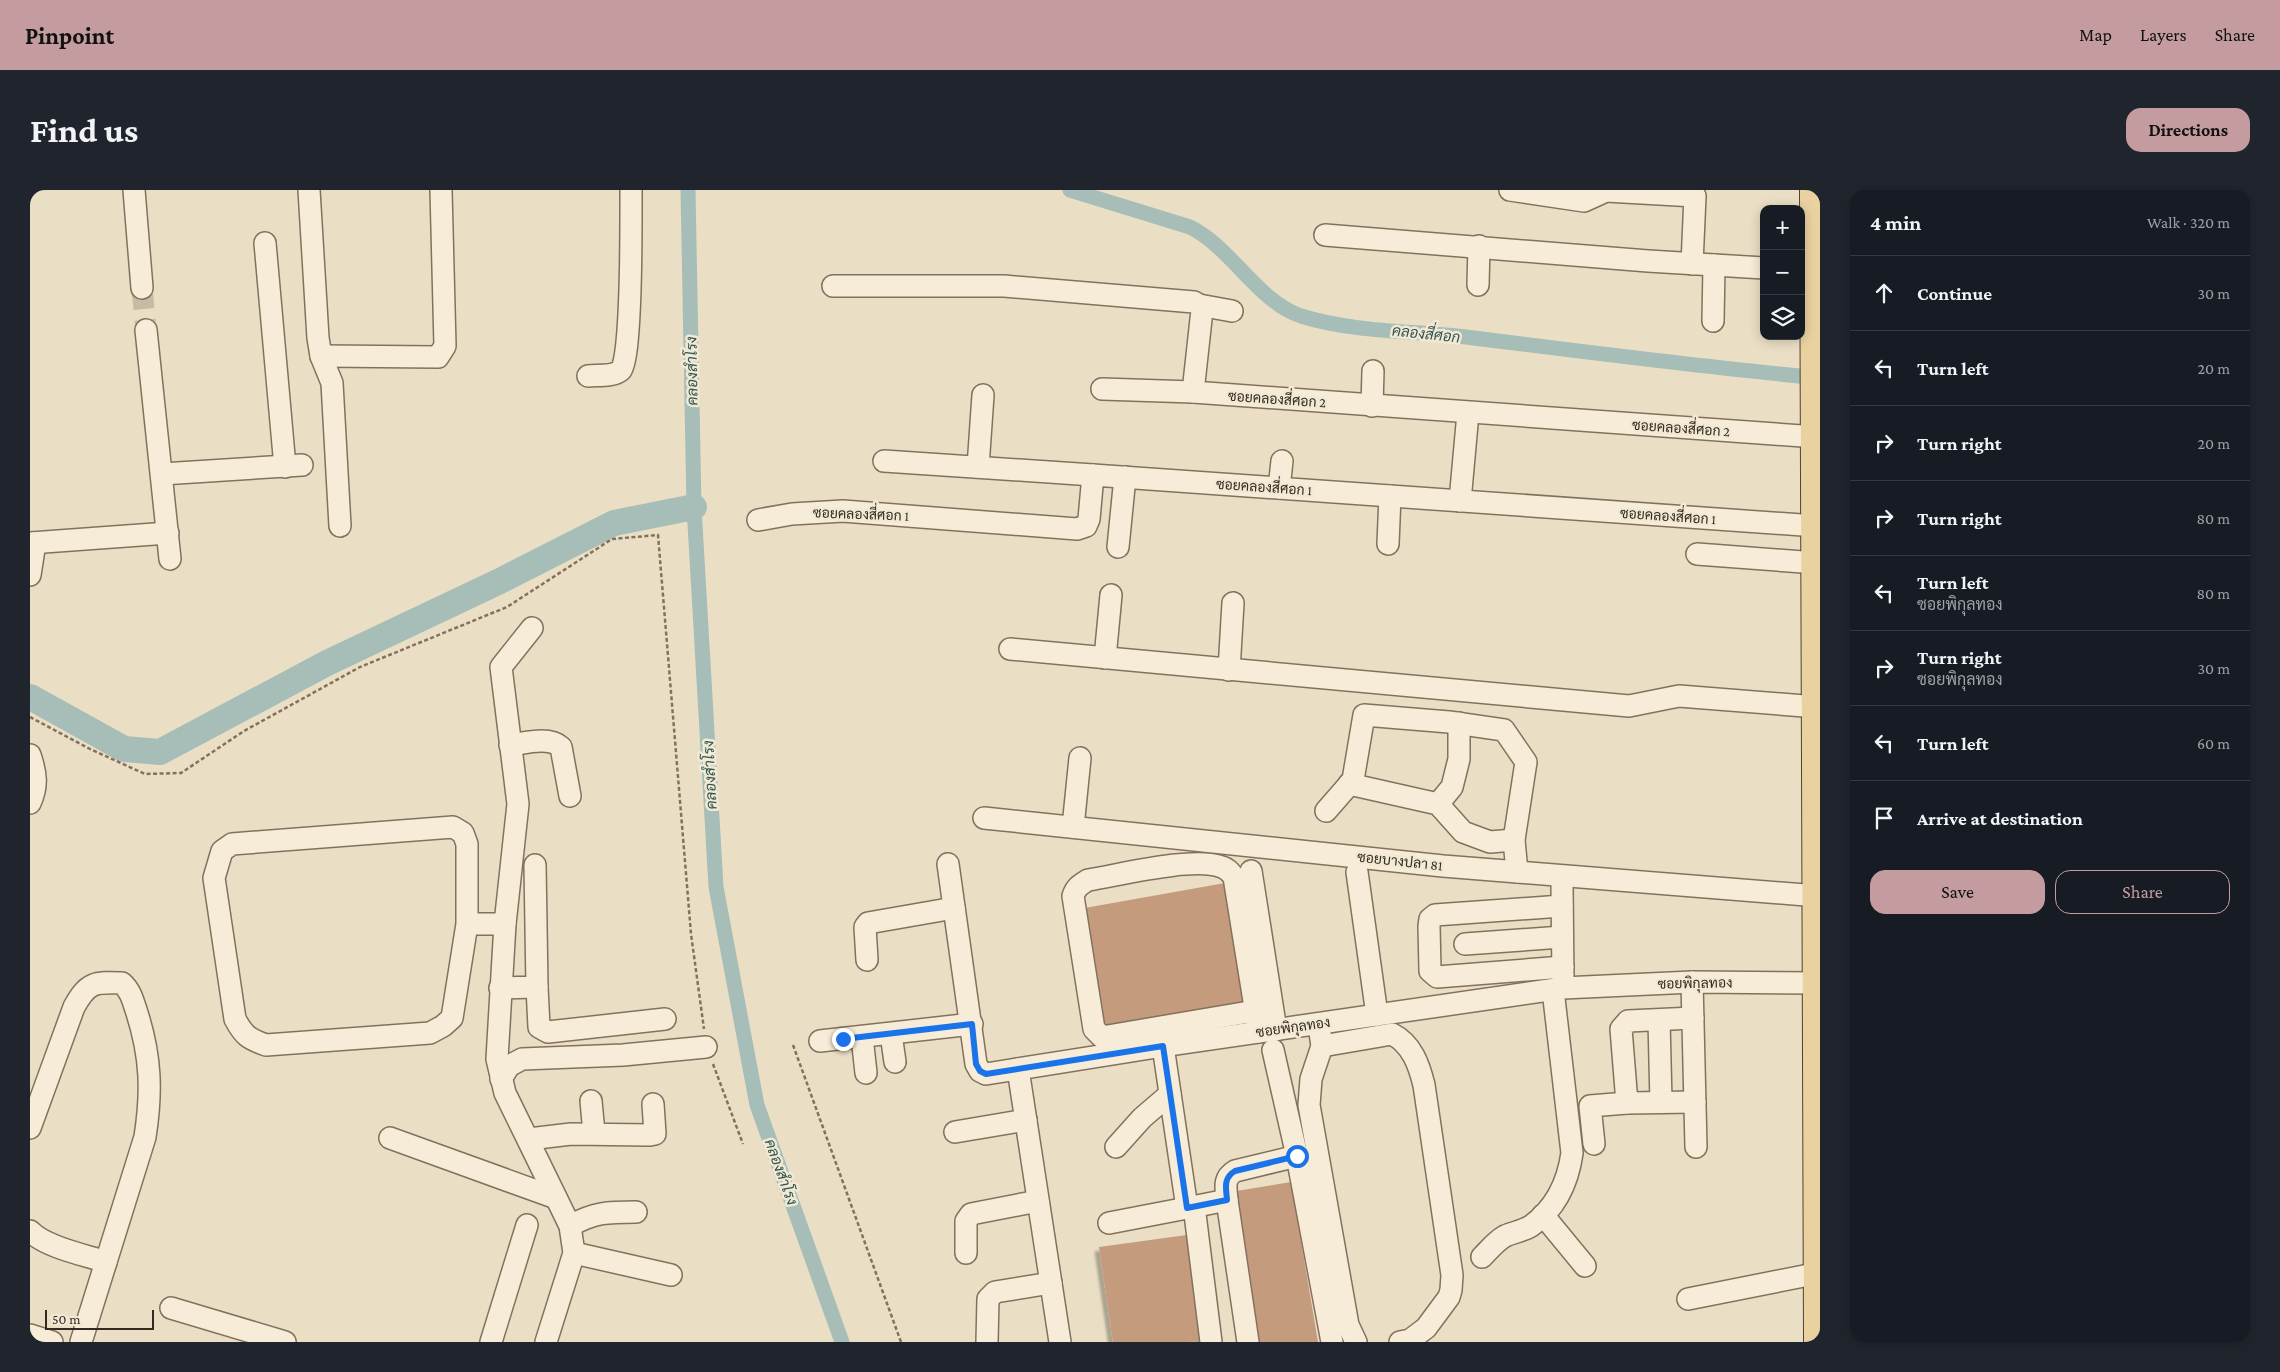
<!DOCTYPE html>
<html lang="en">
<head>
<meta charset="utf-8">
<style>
	body { margin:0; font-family:"Crimson Pro",Sarabun,serif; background:#20242c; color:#f1f3f6 }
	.controls { position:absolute; right:15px; top:15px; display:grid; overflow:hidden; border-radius:10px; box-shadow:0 2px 12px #0003 }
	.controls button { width:45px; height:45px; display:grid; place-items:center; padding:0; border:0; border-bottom:1px solid #363941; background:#171b24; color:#f1f3f6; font:25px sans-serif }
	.scale { position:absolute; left:15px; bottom:12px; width:109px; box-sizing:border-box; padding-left:5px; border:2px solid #352a1f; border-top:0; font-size:14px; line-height:18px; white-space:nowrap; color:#352a1f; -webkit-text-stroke:4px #f2e9d4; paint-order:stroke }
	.stop { position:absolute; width:15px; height:15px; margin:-11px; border:4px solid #1a73e8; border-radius:50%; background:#fff }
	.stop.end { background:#1a73e8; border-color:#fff; box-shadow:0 1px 5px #0008 }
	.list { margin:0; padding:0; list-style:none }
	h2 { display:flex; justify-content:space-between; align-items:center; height:65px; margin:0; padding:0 20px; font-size:21px }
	h2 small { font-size:16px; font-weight:400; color:#9ea1a6 }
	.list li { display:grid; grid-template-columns:32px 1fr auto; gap:15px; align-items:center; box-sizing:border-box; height:75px; padding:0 20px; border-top:1px solid #363941 }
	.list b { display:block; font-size:19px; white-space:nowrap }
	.list p { margin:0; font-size:16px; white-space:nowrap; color:#9ea1a6 }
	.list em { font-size:16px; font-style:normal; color:#9ea1a6 }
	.actions { display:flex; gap:10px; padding:15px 20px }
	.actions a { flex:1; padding:11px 0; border:1px solid #c49c9f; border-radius:15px; text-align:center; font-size:18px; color:#c49c9f }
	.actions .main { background:#c49c9f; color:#111 }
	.icon { flex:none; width:28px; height:28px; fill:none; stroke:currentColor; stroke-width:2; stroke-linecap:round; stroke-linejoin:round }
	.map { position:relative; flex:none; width:1790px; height:1152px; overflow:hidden; border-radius:15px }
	header { display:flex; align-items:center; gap:30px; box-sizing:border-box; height:70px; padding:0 25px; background:#c49c9f; color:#111 }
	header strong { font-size:24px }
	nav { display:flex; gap:28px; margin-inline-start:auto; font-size:18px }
	.intro { display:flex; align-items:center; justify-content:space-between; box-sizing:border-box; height:120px; padding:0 30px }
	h1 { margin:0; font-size:35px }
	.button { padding:12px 22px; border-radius:15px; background:#c49c9f; color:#111; font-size:18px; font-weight:700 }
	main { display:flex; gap:30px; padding:0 30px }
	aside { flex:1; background:#171b24; border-radius:15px; box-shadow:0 2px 12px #0003 }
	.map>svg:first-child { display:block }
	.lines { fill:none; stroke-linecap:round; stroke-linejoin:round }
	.canal { stroke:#a6beb7; stroke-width:15 }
	.river { stroke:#a6beb7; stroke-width:26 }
	.building { fill:#c59b7e; filter:url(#shadow) }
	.minor-tunnel { stroke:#c6bba4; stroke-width:21; stroke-dasharray:21 11; stroke-linecap:butt }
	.minor-casing { stroke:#84715d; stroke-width:24 }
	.major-casing { stroke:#524031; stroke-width:30 }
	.path { stroke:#84715d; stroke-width:2.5; stroke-dasharray:4 2.5; stroke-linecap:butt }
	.minor { stroke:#f6ecd8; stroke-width:21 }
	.major { stroke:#ead2a0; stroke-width:28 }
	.route { stroke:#1a73e8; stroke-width:6 }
	.labels { text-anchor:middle; stroke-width:5; stroke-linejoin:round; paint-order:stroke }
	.street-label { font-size:14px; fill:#352a1f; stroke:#f2e9d4 }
	.water-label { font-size:15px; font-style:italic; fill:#305451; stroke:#f2e9d4 }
</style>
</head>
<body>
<header>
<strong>Pinpoint</strong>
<nav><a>Map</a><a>Layers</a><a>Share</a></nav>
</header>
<div class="intro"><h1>Find us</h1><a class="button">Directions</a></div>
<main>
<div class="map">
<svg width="1790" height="1152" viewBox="0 0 1790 1152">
	<defs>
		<filter id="shadow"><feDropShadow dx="-4.5" dy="4.5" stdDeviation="1" flood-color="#0004"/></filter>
	</defs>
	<rect width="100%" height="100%" fill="#eadfc5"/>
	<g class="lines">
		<!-- canal -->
		<g class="canal">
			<path d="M658,0l6,317 22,380 41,218 85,237"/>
			<path d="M1040,0l120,37c42,21 67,74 111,89 51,16 112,15 165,21 118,15 236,30 354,41"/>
		</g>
		<!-- river -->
		<path class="river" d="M0,507l94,52 36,3 167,-89 173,-82 114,-58 80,-16"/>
	</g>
	<!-- building -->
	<g class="building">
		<path d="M1195,693l21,118 -147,26 -20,-118z"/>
		<path d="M1261,992l27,160h-63l-25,-150z"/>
		<path d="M1164,1044l15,105 -21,3h-75l-14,-95z"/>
	</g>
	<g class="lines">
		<!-- minor-tunnel -->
		<path class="minor-tunnel" d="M112,98l4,42"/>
		<defs>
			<g id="minor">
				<path d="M104,0l8,98"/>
				<path d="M279,0l9,148 3,18 11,27 8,143"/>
				<path d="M1480,0l74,11 22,-10 89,5 -3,68"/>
				<path d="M1295,45l323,26 116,7"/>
				<path d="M235,53l20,224"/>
				<path d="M1448,95l1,-39"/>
				<path d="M803,96h171l190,16 5,3 3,5 -9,82 623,45"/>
				<path d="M1169,115l33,6"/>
				<path d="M1683,131l1,-56"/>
				<path d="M116,140l24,229"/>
				<path d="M291,166l117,1 7,-11 -4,-156"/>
				<path d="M558,186c9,-1 26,1 33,-6 11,-13 10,-154 10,-180"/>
				<path d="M1072,199l91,3"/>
				<path d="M1342,216l1,-35"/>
				<path d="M854,271l209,14"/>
				<path d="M948,277l5,-72"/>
				<path d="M132,284l140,-9"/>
				<path d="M1249,298l3,-27"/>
				<path d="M1430,311l8,-88"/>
				<path d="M728,330l34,-6 51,-3 234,18 9,-3 3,-7 4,-44 723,51"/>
				<path d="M0,353l138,-10"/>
				<path d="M1358,354l2,-48"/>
				<path d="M1088,357l7,-70"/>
				<path d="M1667,364l119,9"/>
				<path d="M0,385l5,-32"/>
				<path d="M502,438l-31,39 17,137 -13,120 -8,135 8,34 65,133 4,27 -28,89"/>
				<path d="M980,459l619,57 50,-10 138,11"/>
				<path d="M1075,468l6,-63"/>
				<path d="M1199,480l4,-67"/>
				<path d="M480,555c15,-2 39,-9 51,2l9,49"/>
				<path d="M0,565c6,18 8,31 0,48"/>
				<path d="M1319,594l89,20 25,28 27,10 24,-2"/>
				<path d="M1408,614l14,-17 7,-28v-36"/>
				<path d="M1296,621l27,-31 11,-65 85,7 55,8 22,32 -12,78 3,32"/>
				<path d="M954,628l459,48 375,30"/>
				<path d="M1043,637l7,-69"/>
				<path d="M918,674l28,200 4,7 6,3 177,-28 400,-58 129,-6 125,1"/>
				<path d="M1221,681l25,159"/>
				<path d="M1327,682l20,143"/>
				<path d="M1532,695l1,96"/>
				<path d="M1532,716l-127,9 -5,4 -1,7 1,45 7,6 126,-10"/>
				<path d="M437,734l-15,94 -9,8 -13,7 -164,12c-17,-6 -22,-9 -31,-26l-21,-141 8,-27 10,-7 221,-17 10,6 4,11v80h38"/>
				<path d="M1435,754l97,-7"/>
				<path d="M837,770l-2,-33 3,-4 86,-15"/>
				<path d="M1662,792l4,165"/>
				<path d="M507,797l2,40 9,5 117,-13"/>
				<path d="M470,798l37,-1 -2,-122"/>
				<path d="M1225,821l-153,26 -8,-8 -21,-133c3,-9 7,-11 15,-16 32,-5 105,-24 134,-13 6,2 8,5 12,10l25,155"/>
				<path d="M1663,828l-65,3 -7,8 6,74 68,-1"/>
				<path d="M1629,830l2,82"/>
				<path d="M1290,843l2,13 -11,33 -2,26 39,220 8,17"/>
				<path d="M861,844l4,28"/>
				<path d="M832,847l4,36"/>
				<path d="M790,851l152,-17"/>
				<path d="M1133,856l24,162 40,-8 21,142"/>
				<path d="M1292,856l70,-12c20,10 27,31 32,51l28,190 -1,15 -2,7 -23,31 -16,12 -10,2"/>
				<path d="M1243,860l24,106 35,186"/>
				<path d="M988,879l42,273"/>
				<path d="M471,889l8,-13 13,-7 101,-4 83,-8"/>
				<path d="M561,911l3,32"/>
				<path d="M0,938l44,-121c14,-25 20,-25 48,-24 9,8 11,18 15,30 14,44 15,79 8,124l-64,205"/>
				<path d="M925,942l71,-12"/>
				<path d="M360,948l166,60"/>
				<path d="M499,949l42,-5 79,1 5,-1 -2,-30"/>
				<path d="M1564,954l-4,-38 37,-3"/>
				<path d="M1086,957l26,-29 28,-24"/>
				<path d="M1197,1010c-1,-12 -4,-22 8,-29l62,-15"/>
				<path d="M1164,1016l17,136"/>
				<path d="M1513,1025l42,51"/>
				<path d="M1079,1033l78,-15"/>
				<path d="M540,1036c24,-14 39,-14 66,-14"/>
				<path d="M0,1041c15,16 55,24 76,31"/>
				<path d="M544,1063l97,22"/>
				<path d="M936,1063v-32l5,-7 67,-13"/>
				<path d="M1452,1067c7,-7 14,-16 23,-21 9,-4 18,-5 26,-10 25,-18 37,-44 41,-73l-19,-163"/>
				<path d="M1658,1109l131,-26"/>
				<path d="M141,1118l114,34"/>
				<path d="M0,1145l22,7"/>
				<path d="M461,1152l36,-117"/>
				<path d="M957,1152l1,-43 7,-7 56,-9"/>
			</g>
			<path id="major" d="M1784,0l4,1152"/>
		</defs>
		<!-- minor casing -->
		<use href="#minor" class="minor-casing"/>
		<!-- major casing -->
		<use href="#major" class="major-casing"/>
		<!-- path -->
		<g class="path">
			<path d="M0,527l60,32 55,25 36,-1 63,-42 116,-64 147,-60 105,-68 46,-4 33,399 13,95"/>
			<path d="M763,855l108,297"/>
			<path d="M683,874l30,80"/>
		</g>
		<!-- minor -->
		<use href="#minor" class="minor"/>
		<!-- major -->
		<use href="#major" class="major"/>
	</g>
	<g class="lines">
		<!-- route -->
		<path class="route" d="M813,849l129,-15 4,40 4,7 6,3 177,-28 24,162 40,-8c-1,-12 -4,-22 8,-29l62,-15"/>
	</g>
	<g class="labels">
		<!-- street labels -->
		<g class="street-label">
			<text transform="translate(1247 209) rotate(4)" y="5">ซอยคลองสี่ศอก 2</text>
			<text transform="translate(1651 238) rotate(4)" y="5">ซอยคลองสี่ศอก 2</text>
			<text transform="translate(1234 297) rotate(4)" y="5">ซอยคลองสี่ศอก 1</text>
			<text transform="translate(831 324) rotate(2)" y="5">ซอยคลองสี่ศอก 1</text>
			<text transform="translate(1638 326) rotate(4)" y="5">ซอยคลองสี่ศอก 1</text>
			<text transform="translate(1370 671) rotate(6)" y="5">ซอยบางปลา 81</text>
			<text transform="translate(1665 793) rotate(-1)" y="5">ซอยพิกุลทอง</text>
			<text transform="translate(1263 837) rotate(-8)" y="5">ซอยพิกุลทอง</text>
		</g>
		<!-- water labels -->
		<g class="water-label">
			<text transform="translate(1396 144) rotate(6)" y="5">คลองสี่ศอก</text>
			<text transform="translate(662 181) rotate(-91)" y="5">คลองสำโรง</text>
			<text transform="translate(680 585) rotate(-93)" y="5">คลองสำโรง</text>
			<text transform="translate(751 982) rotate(70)" y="5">คลองสำโรง</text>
		</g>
	</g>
</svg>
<div class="controls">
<button>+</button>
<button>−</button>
<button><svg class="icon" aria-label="layers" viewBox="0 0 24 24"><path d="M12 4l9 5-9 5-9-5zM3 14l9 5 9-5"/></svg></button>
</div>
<div class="scale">50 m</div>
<div class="stop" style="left:1267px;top:966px"></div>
<div class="stop end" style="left:813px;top:849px"></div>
</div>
<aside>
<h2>4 min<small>Walk · 320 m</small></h2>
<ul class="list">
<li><svg class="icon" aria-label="ahead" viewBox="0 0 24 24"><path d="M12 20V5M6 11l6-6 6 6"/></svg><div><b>Continue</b></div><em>30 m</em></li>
<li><svg class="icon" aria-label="left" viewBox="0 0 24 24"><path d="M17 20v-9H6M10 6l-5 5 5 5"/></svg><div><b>Turn left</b></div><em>20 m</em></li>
<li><svg class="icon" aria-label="right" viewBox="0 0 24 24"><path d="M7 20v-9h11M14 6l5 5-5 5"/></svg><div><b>Turn right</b></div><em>20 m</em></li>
<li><svg class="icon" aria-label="right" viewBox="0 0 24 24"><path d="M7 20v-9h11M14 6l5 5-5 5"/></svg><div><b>Turn right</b></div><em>80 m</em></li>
<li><svg class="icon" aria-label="left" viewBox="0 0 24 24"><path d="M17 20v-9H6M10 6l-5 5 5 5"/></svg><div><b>Turn left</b><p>ซอยพิกุลทอง</p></div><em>80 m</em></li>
<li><svg class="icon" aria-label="right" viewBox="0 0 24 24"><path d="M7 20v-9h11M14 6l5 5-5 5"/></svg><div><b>Turn right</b><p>ซอยพิกุลทอง</p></div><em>30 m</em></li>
<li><svg class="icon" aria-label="left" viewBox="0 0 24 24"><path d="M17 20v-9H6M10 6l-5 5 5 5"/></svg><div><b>Turn left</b></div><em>60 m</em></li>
<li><svg class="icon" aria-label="arrive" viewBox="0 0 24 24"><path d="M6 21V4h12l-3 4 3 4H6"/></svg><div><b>Arrive at destination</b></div></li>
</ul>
<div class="actions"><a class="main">Save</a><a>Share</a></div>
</aside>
</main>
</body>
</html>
